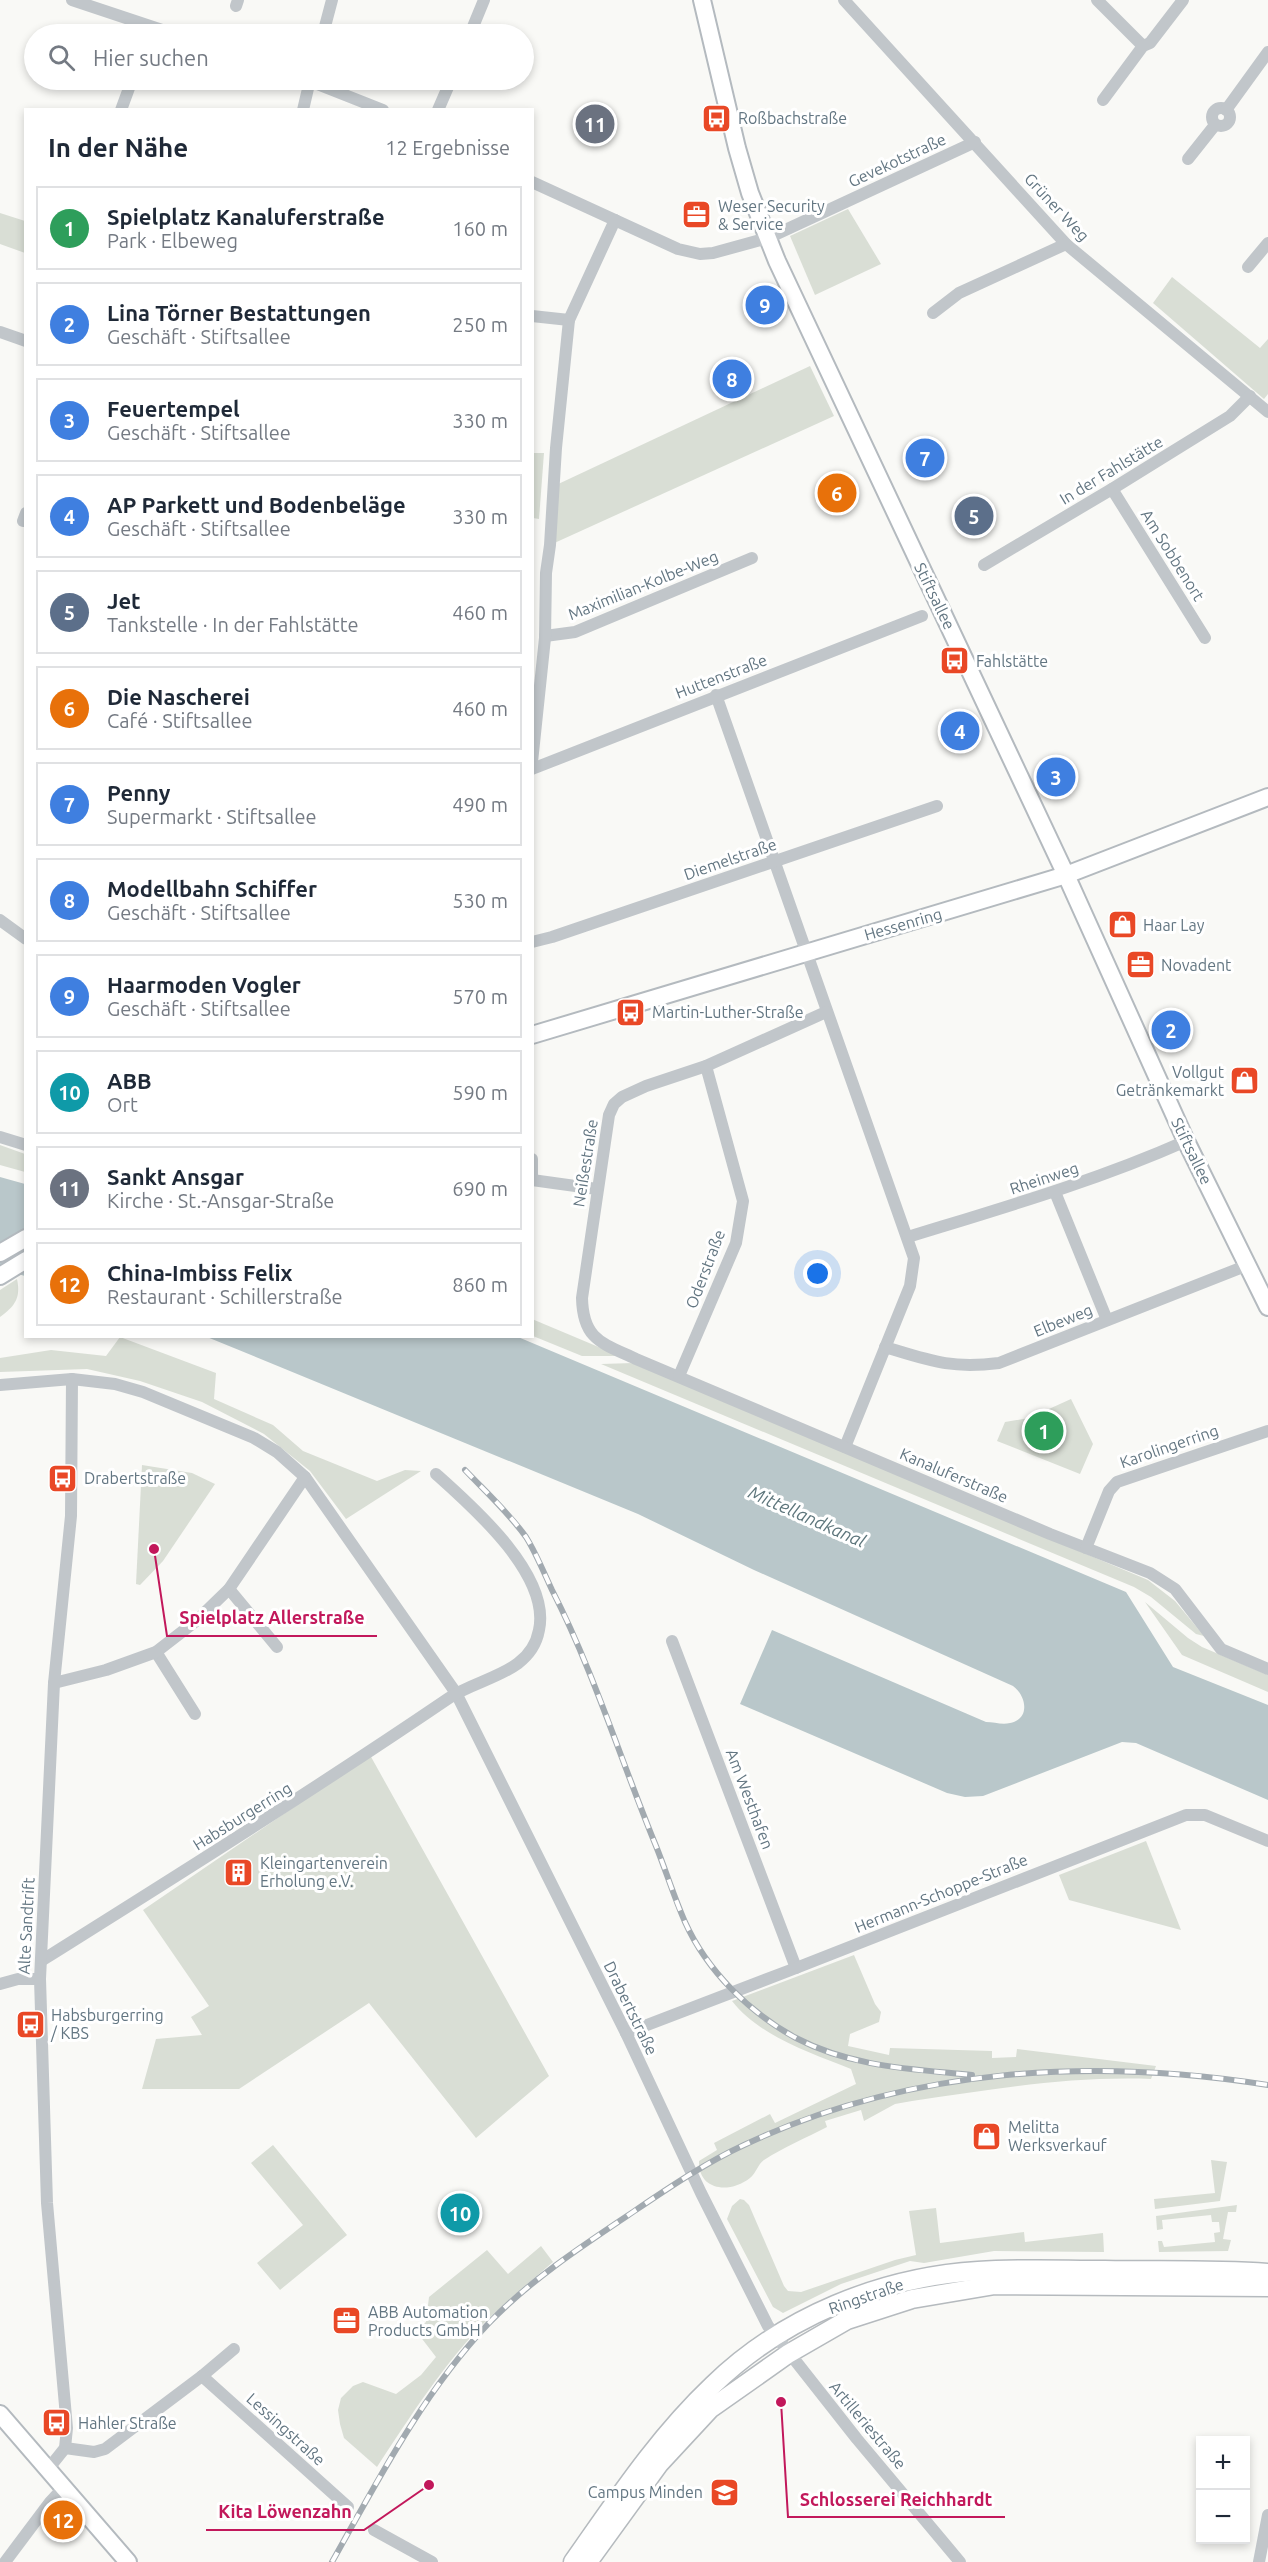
<!DOCTYPE html>
<html lang="de">
<head>
<meta charset="utf-8">
<style>
	body { margin:0; font-family:Ubuntu,sans-serif; background:#f6f6f7; color:#1f2937 }
	.controls { position:absolute; right:18px; bottom:18px; display:grid; overflow:hidden; border-radius:0px; box-shadow:0 3px 9px #0003 }
	.controls button { width:54px; height:54px; display:grid; place-items:center; padding:0; border:0; border-bottom:2px solid #e0e1e3; background:#fff; color:#1f2937; font:30px sans-serif }
	.you { position:absolute; left:818px; top:1274px; width:21px; height:21px; margin:-15px; border:4px solid #fff; border-radius:50%; background:#1a73e8; box-shadow:0 0 0 9px #1a73e833 }
	.badge { display:grid; place-items:center; width:39px; height:39px; border-radius:50%; background:#2563eb; color:#fff; font-size:20px; font-weight:700 }
	.pin { position:absolute; translate:-50% -50%; border:3px solid #fff; box-shadow:0 2px 6px #0006 }
	.list { margin:0; padding:0; list-style:none }
	h2 { display:flex; justify-content:space-between; align-items:center; height:78px; margin:0; padding:0 24px; font-size:26px }
	h2 small { font-size:20px; font-weight:400; color:#747a83 }
	.list li { display:grid; grid-template-columns:39px 1fr auto; gap:18px; align-items:center; box-sizing:border-box; height:84px; margin:0 12px 12px; padding:0 12px; border:2px solid #e0e1e3; border-radius:0px }
	.list b { display:block; font-size:22px; white-space:nowrap }
	.list p { margin:0; font-size:20px; white-space:nowrap; color:#747a83 }
	.list em { font-size:20px; font-style:normal; color:#747a83 }
	.icon { flex:none; width:33px; height:33px; fill:none; stroke:currentColor; stroke-width:2; stroke-linecap:round; stroke-linejoin:round }
	.map { position:relative; flex:none; width:1268px; height:2562px; overflow:hidden }
	.search { position:absolute; background:#fff; box-shadow:0 3px 9px #0003; left:24px; top:24px; width:510px; height:66px; display:flex; align-items:center; gap:15px; box-sizing:border-box; padding:0 21px; border-radius:33px; color:#747a83; font-size:22px }
	.panel { position:absolute; background:#fff; box-shadow:0 3px 9px #0003; left:24px; top:108px; width:510px; height:1230px; border-radius:0px }
	.map>svg:first-child { display:block }
	.green { fill:#d9ded5 }
	.water { fill:#b9c7ca }
	.lines { fill:none; stroke-linecap:round; stroke-linejoin:round }
	.secondary-casing { stroke:#b4babf; stroke-width:20 }
	.primary-casing { stroke:#b5babe; stroke-width:21 }
	.street { stroke:#c1c6ca; stroke-width:12 }
	.secondary { stroke:#fff; stroke-width:16 }
	.primary { stroke:#fff; stroke-width:18 }
	.rail-casing { stroke:#a2aab0; stroke-width:6 }
	.rail { stroke:#fff; stroke-width:4; stroke-dasharray:11; stroke-linecap:butt }
	.labels { text-anchor:middle; stroke-width:6; stroke-linejoin:round; paint-order:stroke }
	.poi-label { font-size:16px; fill:#637682; stroke:#fff; text-anchor:start }
	.street-label { font-size:16px; fill:#637682; stroke:#fff }
	.water-label { font-size:18px; font-style:italic; fill:#5e767c; stroke:#fff }
	.leader { fill:none; stroke:#c2185b; stroke-width:2 }
	.callout-dot { fill:#c2185b; stroke:#fff; stroke-width:2 }
	.callout-label { font-size:18px; text-anchor:middle; font-weight:bold; fill:#c2185b; stroke:#fff; stroke-width:6; stroke-linejoin:round; paint-order:stroke }
</style>
</head>
<body>
<div class="map">
<svg width="1268" height="2562" viewBox="0 0 1268 2562">
	<rect width="100%" height="100%" fill="#f9f9f6"/>
	<!-- green -->
	<g class="green">
		<path d="M848,209l33,55 -66,31 -25,-59z"/>
		<path d="M0,213l25,8v32l-25,-9z"/>
		<path d="M1172,277l88,71 8,-9v55l-4,5 -111,-96z"/>
		<path d="M810,366l24,50 -284,129 4,-59z"/>
		<path d="M532,453h12l-5,66 -6,-1z"/>
		<path d="M0,1145l25,9v18l-25,-7z"/>
		<path d="M17,1279c4,19 -2,27 -17,38v-27z"/>
		<path d="M532,1319l88,37h-38l-49,-20z"/>
		<path d="M120,1337l96,36 -2,26 59,26 30,26 74,30 28,-11 16,1 -75,48 -36,-48 -46,-37 -62,-32 -62,-21 -53,-12 -87,3v-14l51,-8 55,6z"/>
		<path d="M633,1363l515,217 27,21 29,35 -8,-2 -45,-37 -17,-10 -533,-223z"/>
		<path d="M1071,1399l22,45 -13,30 -83,-33 8,-19 24,-4z"/>
		<path d="M142,1465l50,8 23,11 -52,77 -23,24 -4,-1z"/>
		<path d="M1145,1602l43,36 14,9 66,28v17l-86,-37z"/>
		<path d="M370,1755l179,321 -73,62 -107,-135 -130,86h-97l14,-50 46,-4 -11,-18 18,-11 -66,-96z"/>
		<path d="M1146,1841l35,89 -112,-30 -10,-25z"/>
		<path d="M854,1955l21,49 6,8 -2,10 -29,12 -2,12 41,9 1,-7 102,3v7l24,-1 1,-8 139,17 -5,13c-80,-3 -159,10 -239,22l-17,3 -31,17 -3,-11 -36,11 2,6c-21,11 -43,20 -63,33 -6,4 -8,13 -14,18 -20,16 -52,13 -51,-17l18,-11 -3,-7 56,-29 5,9 81,-39 -5,-15c-40,-16 -92,-33 -119,-68z"/>
		<path d="M273,2145l74,90 -67,55 -23,-27 46,-38 -52,-62z"/>
		<path d="M1211,2160l16,2 -7,39 -65,8 -1,-10 61,-6z"/>
		<path d="M740,2199l4,1 5,5 35,81 4,5 13,1 94,-32 21,-5 -7,-44 27,-3 4,35 84,-11 1,10 78,-9 1,19 -110,-1 -70,12 -14,-2 -69,23 -58,29 -10,-6 -46,-88 5,-13z"/>
		<path d="M1237,2205l-1,7h-8l-5,27 8,1 -3,11 -69,1 -1,-11h4l2,6 51,-5 -1,-9 6,-1 -1,-10h-7l-1,-7 -49,5 1,9 -6,1 -1,-14z"/>
		<path d="M541,2246l12,16c-22,19 -45,38 -66,58 -43,43 -77,97 -110,147l-33,-29 -4,-14 -2,-14 3,-12 12,-12 10,-4 33,12 25,-19 15,-18 -20,-26 10,-9 3,-25 58,-47 21,24z"/>
	</g>
	<!-- water -->
	<g class="water">
		<path d="M0,1177l25,7v92l-25,-7z"/>
		<path d="M207,1337h311l608,255 47,75 95,38v95l-132,-57 -14,-1 -139,54 -18,1 -18,-4 -207,-89 32,-74 214,92c8,0 16,3 24,1 21,-4 16,-28 3,-37l-259,-116 -116,-56z"/>
	</g>
	<g class="lines">
		<defs>
			<g id="secondary">
				<path d="M702,0l35,148 13,45 27,68 289,614 120,266 82,166"/>
				<path d="M532,1035l534,-160 202,-78"/>
				<path d="M0,1253l26,-15"/>
				<path d="M0,1276l26,-16"/>
				<path d="M0,2414l128,148"/>
			</g>
			<g id="primary">
				<path d="M573,2562c43,-61 85,-125 140,-177 70,-68 168,-108 265,-114 42,-3 85,-1 127,-1 54,1 109,-1 163,3"/>
				<path d="M588,2562l71,-98 51,-55 78,-55 59,-34 65,-21 83,-14 273,2"/>
			</g>
		</defs>
		<!-- secondary casing -->
		<use href="#secondary" class="secondary-casing"/>
		<!-- primary casing -->
		<use href="#primary" class="primary-casing"/>
		<!-- street -->
		<g class="street">
			<path d="M72,0l102,34"/>
			<path d="M844,0l222,244 202,168"/>
			<path d="M1097,0l46,46"/>
			<path d="M236,6l2,-6"/>
			<path d="M323,34l9,-34"/>
			<path d="M470,34l14,-34"/>
			<path d="M307,80l76,30"/>
			<path d="M1103,100l40,-54 7,-3 33,-43"/>
			<circle cx="1221" cy="117" r="9"/>
			<path d="M121,110l11,-30"/>
			<path d="M303,110l7,-30"/>
			<path d="M438,110l13,-30"/>
			<path d="M1226,110l42,-58"/>
			<path d="M1188,159l27,-34"/>
			<path d="M532,182l146,67 22,5 13,-1 55,-15 207,-96"/>
			<path d="M1248,267l20,-24"/>
			<path d="M933,313l26,-20 107,-49"/>
			<path d="M532,316l37,4"/>
			<path d="M0,332l26,9"/>
			<path d="M1112,489l93,149"/>
			<path d="M23,521l3,-8"/>
			<path d="M984,565l128,-76 118,-73 20,-20"/>
			<path d="M545,636l30,-4 177,-74"/>
			<path d="M716,695l198,563 -4,28 -65,161"/>
			<path d="M532,762l13,-124 1,-65 4,-28 6,-97 13,-128 46,-100"/>
			<path d="M532,769l390,-153"/>
			<path d="M0,920l26,19"/>
			<path d="M532,942l20,-5 385,-131"/>
			<path d="M826,1012l-120,54 -60,20 -24,11 -8,7 -5,11 -27,183c1,42 20,45 54,61l414,175 100,39 25,16 46,60 47,20"/>
			<path d="M0,1137l26,8"/>
			<path d="M532,1159v19"/>
			<path d="M532,1180l65,9"/>
			<path d="M1055,1192l52,128"/>
			<path d="M908,1237c94,-29 188,-56 278,-96"/>
			<path d="M885,1347c46,14 66,22 114,16l249,-98"/>
			<path d="M679,1376l57,-133 7,-42 -37,-135"/>
			<path d="M0,1385l72,-6 43,5 28,8 111,46 23,14 28,25 151,216 170,340 75,160 67,133 89,113 103,123"/>
			<path d="M1086,1548l23,-57 8,-9 151,-51"/>
			<path d="M229,1589l48,58"/>
			<path d="M672,1641l124,327"/>
			<path d="M156,1652l39,62"/>
			<path d="M54,1683l52,-13 50,-18 40,-31 33,-32 76,-112"/>
			<path d="M41,1961c137,-86 274,-172 408,-263 31,-21 82,-24 90,-68 12,-55 -66,-123 -103,-156"/>
			<path d="M0,1984l18,-5h22"/>
			<path d="M626,2033l170,-65 390,-153h19l63,26"/>
			<path d="M202,2376l146,131"/>
			<path d="M65,2448l29,4 11,-3 97,-73 32,-27"/>
			<path d="M49,2468l16,-20 2,-20 -20,-225 -7,-224 14,-296 17,-167 1,-137"/>
			<path d="M374,2530l58,32"/>
			<path d="M5,2562l45,-60 14,-15"/>
			<path d="M1259,2562l9,-47"/>
		</g>
		<!-- secondary -->
		<use href="#secondary" class="secondary"/>
		<!-- primary -->
		<use href="#primary" class="primary"/>
		<defs>
			<g id="rail">
				<path d="M465,1470c21,22 44,43 61,67 10,16 18,36 26,53 42,82 69,171 104,256 10,25 18,51 29,76 22,49 65,91 111,116 55,29 116,31 176,37"/>
				<path d="M332,2562c46,-82 91,-169 156,-238 40,-42 91,-76 139,-108 37,-25 76,-52 117,-71 163,-77 348,-88 524,-60"/>
			</g>
		</defs>
		<!-- rail casing -->
		<use href="#rail" class="rail-casing"/>
		<!-- rail -->
		<use href="#rail" class="rail"/>
	</g>
	<!-- icons -->
	<defs>
		<symbol id="bus-square" viewBox="-11 -11 22 22"><rect x="-9" y="-9" width="18" height="18" rx="4" fill="#e94826" stroke="#fff"/><path d="M-5-6H5V4H4V6H2V4H-2V6H-4V4H-5ZM-3.5-4V0h7V-4ZM-3.5 1.2v1.5H-2V1.2ZM2 1.2v1.5H3.5V1.2Z" fill="#fff"/></symbol>
		<symbol id="office-square" viewBox="-11 -11 22 22"><rect x="-9" y="-9" width="18" height="18" rx="4" fill="#e94826" stroke="#fff"/><path d="M-6-3h4V-5.5h4V-3h4V5H-6ZM-1-4.5V-3h2v-1.5ZM-6 0V1H6V0Z" fill="#fff"/></symbol>
		<symbol id="shop-square" viewBox="-11 -11 22 22"><rect x="-9" y="-9" width="18" height="18" rx="4" fill="#e94826" stroke="#fff"/><path d="M-5-2.5h2.3a2.7 3.5 0 0 1 5.4 0H5L5.5 6h-11ZM-1.5-2.5h3a1.5 2.3 0 0 0-3 0Z" fill="#fff"/></symbol>
		<symbol id="building-square" viewBox="-11 -11 22 22"><rect x="-9" y="-9" width="18" height="18" rx="4" fill="#e94826" stroke="#fff"/><path d="M-4-6H4V6H1V3H-1V6H-4ZM-2.5-4.3h1.7v1.8h-1.7ZM.8-4.3h1.7v1.8H.8ZM-2.5-1h1.7V.8h-1.7ZM.8-1h1.7V.8H.8Z" fill="#fff"/></symbol>
		<symbol id="university-square" viewBox="-11 -11 22 22"><rect x="-9" y="-9" width="18" height="18" rx="4" fill="#e94826" stroke="#fff"/><path d="M0-5L7-2L0 1L-7-2ZM-4 1L0 2.5L4 1V4Q0 6-4 4Z" fill="#fff"/></symbol>
	</defs>
	<g fill-rule="evenodd">
		<use href="#bus-square" x="700" y="102" width="33" height="33"/>
		<use href="#office-square" x="680" y="198" width="33" height="33"/>
		<use href="#bus-square" x="938" y="644" width="33" height="33"/>
		<use href="#shop-square" x="1106" y="908" width="33" height="33"/>
		<use href="#office-square" x="1124" y="948" width="33" height="33"/>
		<use href="#bus-square" x="614" y="996" width="33" height="33"/>
		<use href="#shop-square" x="1228" y="1064" width="33" height="33"/>
		<use href="#bus-square" x="46" y="1462" width="33" height="33"/>
		<use href="#building-square" x="222" y="1856" width="33" height="33"/>
		<use href="#bus-square" x="14" y="2008" width="33" height="33"/>
		<use href="#shop-square" x="970" y="2120" width="33" height="33"/>
		<use href="#office-square" x="330" y="2304" width="33" height="33"/>
		<use href="#bus-square" x="40" y="2406" width="33" height="33"/>
		<use href="#university-square" x="708" y="2476" width="33" height="33"/>
	</g>
	<g class="labels">
		<!-- poi labels -->
		<g class="poi-label">
			<text x="738" y="124">Roßbachstraße</text>
			<text x="718" y="212">Weser Security<tspan x="718" dy="18">&amp; Service</tspan></text>
			<text x="976" y="667">Fahlstätte</text>
			<text x="1143" y="931">Haar Lay</text>
			<text x="1161" y="971">Novadent</text>
			<text x="652" y="1018">Martin-Luther-Straße</text>
			<text x="1224" y="1078" text-anchor="end">Vollgut<tspan x="1224" dy="18">Getränkemarkt</tspan></text>
			<text x="84" y="1484">Drabertstraße</text>
			<text x="260" y="1869">Kleingartenverein<tspan x="260" dy="18">Erholung e.V.</tspan></text>
			<text x="51" y="2021">Habsburgerring<tspan x="51" dy="18">/ KBS</tspan></text>
			<text x="1008" y="2133">Melitta<tspan x="1008" dy="18">Werksverkauf</tspan></text>
			<text x="368" y="2318">ABB Automation<tspan x="368" dy="18">Products GmbH</tspan></text>
			<text x="78" y="2429">Hahler Straße</text>
			<text x="703" y="2498" text-anchor="end">Campus Minden</text>
		</g>
		<!-- street labels -->
		<g class="street-label">
			<text transform="translate(897 160) rotate(-25)" y="6">Gevekotstraße</text>
			<text transform="translate(1057 207) rotate(47)" y="6">Grüner Weg</text>
			<text transform="translate(1111 470) rotate(-31)" y="6">In der Fahlstätte</text>
			<text transform="translate(1173 555) rotate(58)" y="6">Am Sobbenort</text>
			<text transform="translate(643 585) rotate(-22)" y="6">Maximilian-Kolbe-Weg</text>
			<text transform="translate(935 596) rotate(64)" y="6">Stiftsallee</text>
			<text transform="translate(721 676) rotate(-21)" y="6">Huttenstraße</text>
			<text transform="translate(730 859) rotate(-19)" y="6">Diemelstraße</text>
			<text transform="translate(903 924) rotate(-16)" y="6">Hessenring</text>
			<text transform="translate(1192 1151) rotate(64)" y="6">Stiftsallee</text>
			<text transform="translate(585 1163) rotate(-81)" y="6">Neißestraße</text>
			<text transform="translate(1044 1178) rotate(-18)" y="6">Rheinweg</text>
			<text transform="translate(705 1269) rotate(-69)" y="6">Oderstraße</text>
			<text transform="translate(1063 1320) rotate(-22)" y="6">Elbeweg</text>
			<text transform="translate(1169 1446) rotate(-19)" y="6">Karolingerring</text>
			<text transform="translate(954 1475) rotate(23)" y="6">Kanaluferstraße</text>
			<text transform="translate(750 1799) rotate(69)" y="6">Am Westhafen</text>
			<text transform="translate(242 1816) rotate(-32)" y="6">Habsburgerring</text>
			<text transform="translate(941 1893) rotate(-22)" y="6">Hermann-Schoppe-Straße</text>
			<text transform="translate(26 1926) rotate(-87)" y="6">Alte Sandtrift</text>
			<text transform="translate(631 2008) rotate(64)" y="6">Drabertstraße</text>
			<text transform="translate(866 2296) rotate(-19)" y="6">Ringstraße</text>
			<text transform="translate(868 2425) rotate(50)" y="6">Artilleriestraße</text>
			<text transform="translate(286 2429) rotate(42)" y="6">Lessingstraße</text>
		</g>
		<!-- water labels -->
		<g class="water-label">
			<text transform="translate(807 1517) rotate(24)" y="6">Mittellandkanal</text>
		</g>
	</g>
	<!-- callouts -->
	<path class="leader" d="M154 1549L167 1636H377M781 2402L788 2517H1005M429 2485L364 2530H206"/>
	<g class="callout-dot">
		<circle cx="154" cy="1549" r="6"/>
		<circle cx="781" cy="2402" r="6"/>
		<circle cx="429" cy="2485" r="6"/>
	</g>
	<g class="callout-label">
		<text x="272" y="1624">Spielplatz Allerstraße</text>
		<text x="896" y="2506">Schlosserei Reichhardt</text>
		<text x="285" y="2518">Kita Löwenzahn</text>
	</g>
</svg>
<div class="controls">
<button>+</button>
<button>−</button>
</div>
<div class="you"></div>
<div class="pin badge" style="left:1044px;top:1431px;background:#2e9e5b">1</div>
<div class="pin badge" style="left:1171px;top:1030px;background:#3f7fe0">2</div>
<div class="pin badge" style="left:1056px;top:777px;background:#3f7fe0">3</div>
<div class="pin badge" style="left:960px;top:731px;background:#3f7fe0">4</div>
<div class="pin badge" style="left:974px;top:516px;background:#5c6f8a">5</div>
<div class="pin badge" style="left:837px;top:493px;background:#e8710a">6</div>
<div class="pin badge" style="left:925px;top:458px;background:#3f7fe0">7</div>
<div class="pin badge" style="left:732px;top:379px;background:#3f7fe0">8</div>
<div class="pin badge" style="left:765px;top:305px;background:#3f7fe0">9</div>
<div class="pin badge" style="left:460px;top:2213px;background:#0f9aa8">10</div>
<div class="pin badge" style="left:595px;top:124px;background:#6b7280">11</div>
<div class="pin badge" style="left:63px;top:2520px;background:#e8710a">12</div>
<div class="search"><svg class="icon" aria-label="search" viewBox="0 0 24 24"><circle cx="10" cy="10" r="6"/><path d="M15 15l6 6"/></svg>Hier suchen</div>
<section class="panel">
<h2>In der Nähe<small>12 Ergebnisse</small></h2>
<ul class="list">
<li><span class="badge" style="background:#2e9e5b">1</span><div><b>Spielplatz Kanaluferstraße</b><p>Park · Elbeweg</p></div><em>160 m</em></li>
<li><span class="badge" style="background:#3f7fe0">2</span><div><b>Lina Törner Bestattungen</b><p>Geschäft · Stiftsallee</p></div><em>250 m</em></li>
<li><span class="badge" style="background:#3f7fe0">3</span><div><b>Feuertempel</b><p>Geschäft · Stiftsallee</p></div><em>330 m</em></li>
<li><span class="badge" style="background:#3f7fe0">4</span><div><b>AP Parkett und Bodenbeläge</b><p>Geschäft · Stiftsallee</p></div><em>330 m</em></li>
<li><span class="badge" style="background:#5c6f8a">5</span><div><b>Jet</b><p>Tankstelle · In der Fahlstätte</p></div><em>460 m</em></li>
<li><span class="badge" style="background:#e8710a">6</span><div><b>Die Nascherei</b><p>Café · Stiftsallee</p></div><em>460 m</em></li>
<li><span class="badge" style="background:#3f7fe0">7</span><div><b>Penny</b><p>Supermarkt · Stiftsallee</p></div><em>490 m</em></li>
<li><span class="badge" style="background:#3f7fe0">8</span><div><b>Modellbahn Schiffer</b><p>Geschäft · Stiftsallee</p></div><em>530 m</em></li>
<li><span class="badge" style="background:#3f7fe0">9</span><div><b>Haarmoden Vogler</b><p>Geschäft · Stiftsallee</p></div><em>570 m</em></li>
<li><span class="badge" style="background:#0f9aa8">10</span><div><b>ABB</b><p>Ort</p></div><em>590 m</em></li>
<li><span class="badge" style="background:#6b7280">11</span><div><b>Sankt Ansgar</b><p>Kirche · St.-Ansgar-Straße</p></div><em>690 m</em></li>
<li><span class="badge" style="background:#e8710a">12</span><div><b>China-Imbiss Felix</b><p>Restaurant · Schillerstraße</p></div><em>860 m</em></li>
</ul>
</section>
</div>
</body>
</html>
